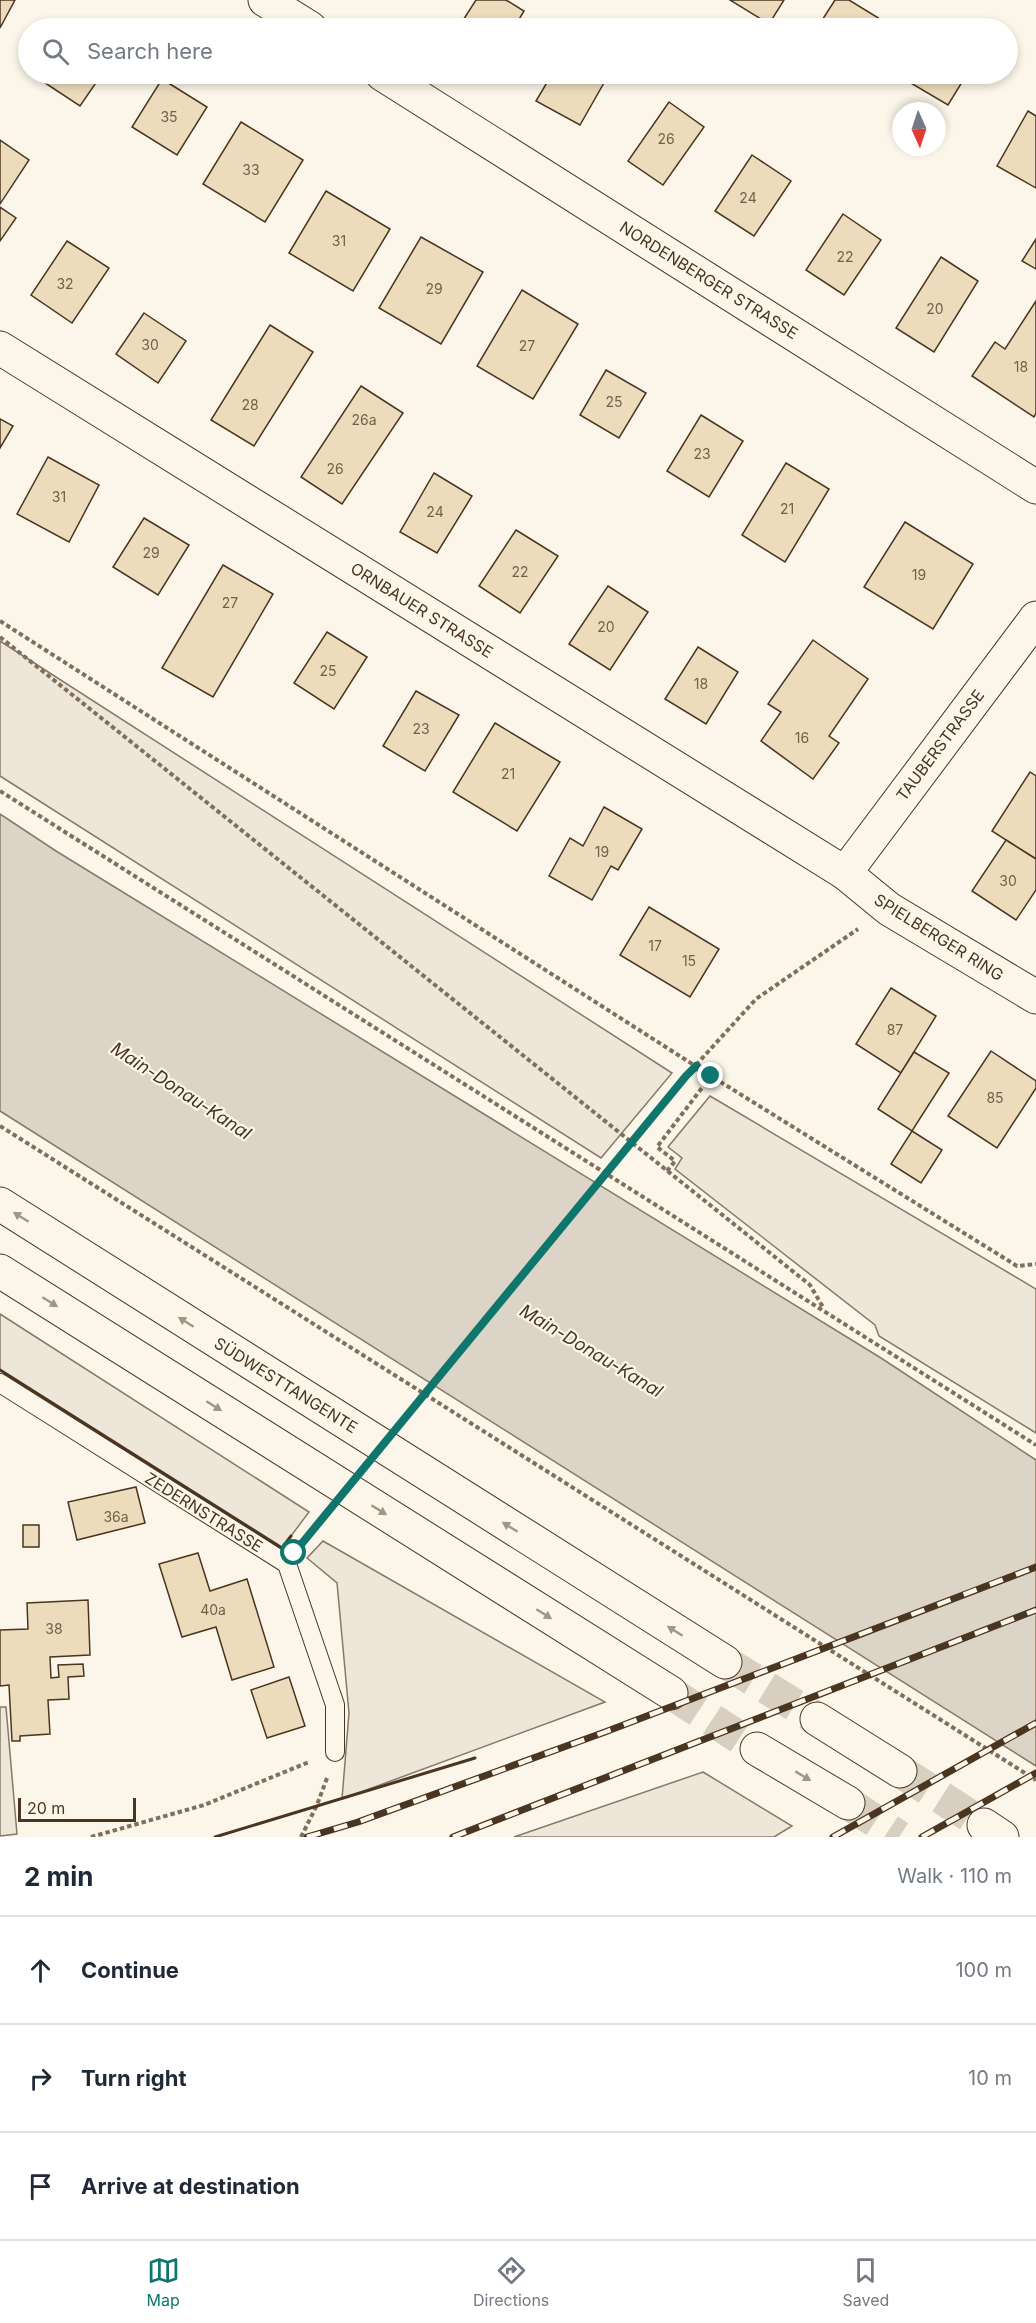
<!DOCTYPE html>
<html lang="en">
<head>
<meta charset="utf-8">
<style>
	body { margin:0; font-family:Inter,sans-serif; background:#f2f2f3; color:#1f2937 }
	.compass { position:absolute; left:892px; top:102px; width:54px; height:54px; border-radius:50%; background:#fff; box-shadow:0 3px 9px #0003; rotate:177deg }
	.scale { position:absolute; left:18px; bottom:15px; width:118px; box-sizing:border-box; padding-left:6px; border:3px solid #4a3520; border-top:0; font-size:16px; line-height:21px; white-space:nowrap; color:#4a3520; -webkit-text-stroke:4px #fbf6e9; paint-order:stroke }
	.stop { position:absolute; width:18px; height:18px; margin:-14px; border:4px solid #0f766e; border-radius:50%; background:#fff }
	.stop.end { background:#0f766e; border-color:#fff; box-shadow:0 2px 6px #0008 }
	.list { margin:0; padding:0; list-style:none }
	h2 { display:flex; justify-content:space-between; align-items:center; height:78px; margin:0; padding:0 24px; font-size:26px }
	h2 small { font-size:20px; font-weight:400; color:#747a83 }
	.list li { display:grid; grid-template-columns:39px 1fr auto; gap:18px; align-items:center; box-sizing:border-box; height:108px; padding:0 24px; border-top:2px solid #e0e1e3 }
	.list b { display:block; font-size:22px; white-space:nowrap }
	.list em { font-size:20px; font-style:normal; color:#747a83 }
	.icon { flex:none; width:33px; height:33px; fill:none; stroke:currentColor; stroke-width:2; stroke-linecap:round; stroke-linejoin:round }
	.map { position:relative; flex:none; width:1036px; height:1837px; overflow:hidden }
	.search { position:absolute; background:#fff; box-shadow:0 3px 9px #0003; left:18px; right:18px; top:18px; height:66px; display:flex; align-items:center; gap:15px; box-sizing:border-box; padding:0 21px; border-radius:33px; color:#747a83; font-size:22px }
	.sheet { height:402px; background:#fff }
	nav { display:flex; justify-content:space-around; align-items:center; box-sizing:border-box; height:84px; border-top:2px solid #e0e1e3; background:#fff; font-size:16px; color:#747a83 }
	nav a { display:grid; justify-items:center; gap:3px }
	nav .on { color:#0f766e }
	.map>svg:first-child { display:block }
	.green { fill:#ede6d9; stroke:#887966; stroke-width:1.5 }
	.water { fill:#dcd4c6; stroke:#887966; stroke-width:1.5 }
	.building { fill:#ecdcbc; stroke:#4a3520; stroke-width:1.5 }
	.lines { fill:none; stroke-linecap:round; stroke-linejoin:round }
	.trunk-tunnel { stroke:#d8cfc1; stroke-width:33; stroke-dasharray:33 16; stroke-linecap:butt }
	.service-casing { stroke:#4a3520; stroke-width:20 }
	.minor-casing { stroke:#4a3520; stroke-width:35 }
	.trunk-casing { stroke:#4a3520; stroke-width:35 }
	.path { stroke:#7f6f5c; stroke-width:4; stroke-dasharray:4.5 3; stroke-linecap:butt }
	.service { stroke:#fbf6e9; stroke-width:18 }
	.minor { stroke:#fbf6e9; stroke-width:33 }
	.trunk { stroke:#fbf6e9; stroke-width:33 }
	.rail-casing { stroke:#4a3520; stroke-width:7 }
	.rail { stroke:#fbf6e9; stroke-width:4.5; stroke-dasharray:14; stroke-linecap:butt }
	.path-bridge { stroke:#7f6f5c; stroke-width:4; stroke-dasharray:4.5 3; stroke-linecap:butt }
	.wall { stroke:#4a3520; stroke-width:3 }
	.oneway { fill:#a29684 }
	.route { stroke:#0f766e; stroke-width:8 }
	.labels { text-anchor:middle; stroke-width:4.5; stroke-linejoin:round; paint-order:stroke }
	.number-label { font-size:14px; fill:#725f47 }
	.street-label { font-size:16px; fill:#4a3520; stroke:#fbf6e9 }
	.water-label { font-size:18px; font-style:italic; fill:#4a3520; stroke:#fbf6e9 }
</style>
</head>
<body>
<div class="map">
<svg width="1036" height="1837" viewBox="0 0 1036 1837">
	<rect width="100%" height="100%" fill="#fbf6e9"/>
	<!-- green -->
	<g class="green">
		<path d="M0,641l672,432 -71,85 -601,-382z"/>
		<path d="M710,1096l326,193v144l-157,-97 -4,-11 -200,-156 7,-11 -14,-11z"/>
		<path d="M0,1314l309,198 -27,36 -282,-178z"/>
		<path d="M323,1541l282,161 -263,97 7,-86 -12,-130 -30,-25z"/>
		<path d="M0,1707h6l11,127 -17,2z"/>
		<path d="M703,1772l89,54 -18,11h-260z"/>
	</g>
	<!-- water -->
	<path class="water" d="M0,814l56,37 825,507 155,102v306l-1036,-655z"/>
	<!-- building -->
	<g class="building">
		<path d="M0,0h15l-15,28z"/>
		<path d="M476,0h30l18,11 -10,17h-56z"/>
		<path d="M730,0h54l-15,24z"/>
		<path d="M835,0h14l36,22 -4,6h-64z"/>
		<path d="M75,19l15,9h-22z"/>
		<path d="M38,74h64l-22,32 -44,-29z"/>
		<path d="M552,74h57l-29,51 -44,-24z"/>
		<path d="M836,74h17l-5,7z"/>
		<path d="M914,74h53l-19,31 -39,-23z"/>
		<path d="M162,79l45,28 -30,48 -45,-28z"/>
		<path d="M669,102l35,25 -41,58 -35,-24z"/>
		<path d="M1028,111l8,5v72l-39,-22z"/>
		<path d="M241,122l62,38 -38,62 -62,-38z"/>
		<path d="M0,140l29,20 -29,44z"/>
		<path d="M752,155l39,26 -37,55 -39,-25z"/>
		<path d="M326,191l64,38 -37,62 -64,-38z"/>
		<path d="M0,207l16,11 -16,23z"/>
		<path d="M843,214l38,26 -37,55 -38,-25z"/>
		<path d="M421,237l62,35 -42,72 -62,-36z"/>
		<path d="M1036,239v30l-14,-8z"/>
		<path d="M67,241l42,27 -37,55 -41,-28z"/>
		<path d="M941,257l37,24 -44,71 -38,-24z"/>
		<path d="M522,290l56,34 -45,75 -56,-33z"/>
		<path d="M1036,301v112l-2,4 -62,-41 23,-34 10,7z"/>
		<path d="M144,313l42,28 -28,42 -42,-29z"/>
		<path d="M270,325l43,27 -59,94 -43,-26z"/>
		<path d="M606,370l40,23 -27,45 -39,-23z"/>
		<path d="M361,386l42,27 -61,91 -41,-27z"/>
		<path d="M701,415l42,26 -34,56 -42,-26z"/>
		<path d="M0,419l13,7 -13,22z"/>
		<path d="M48,457l51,28 -30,57 -52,-28z"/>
		<path d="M786,463l43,26 -44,73 -43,-27z"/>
		<path d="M434,473l38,23 -35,57 -37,-21z"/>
		<path d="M144,518l45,27 -31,50 -45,-28z"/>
		<path d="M905,522l68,42 -40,65 -69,-42z"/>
		<path d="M516,530l42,26 -38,57 -41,-27z"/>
		<path d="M223,565l50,29 -60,103 -51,-29z"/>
		<path d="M608,586l40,26 -38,58 -41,-26z"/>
		<path d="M327,632l40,25 -33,52 -40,-26z"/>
		<path d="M813,640l55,39 -39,57 10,7 -26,36 -52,-38 20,-29 -13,-8z"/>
		<path d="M698,647l40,25 -32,52 -41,-25z"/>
		<path d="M416,691l43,24 -34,56 -42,-25z"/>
		<path d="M495,723l65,39 -43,69 -64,-39z"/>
		<path d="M1030,772l6,4v83l-44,-28z"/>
		<path d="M604,807l38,22 -24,41 -7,-4 -19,34 -43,-24 21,-38 13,8z"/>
		<path d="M1006,840l30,19v31l-20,30 -44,-29z"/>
		<path d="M649,907l70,42 -29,48 -70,-42z"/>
		<path d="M891,988l45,28 -35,57 -45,-29z"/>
		<path d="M991,1051l45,30v7l-39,60 -49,-32z"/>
		<path d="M914,1052l35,21 -37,58 -34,-22z"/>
		<path d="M912,1131l30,19 -21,33 -30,-19z"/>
		<path d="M136,1487l9,36 -68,17 -9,-38z"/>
		<rect x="23" y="1525" width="16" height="22"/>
		<path d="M198,1553l12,38 37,-12 27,88 -42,13 -16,-53 -34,10 -23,-73z"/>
		<path d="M88,1600l2,55 -40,2 1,21 8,-1 -1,-12 25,-1 1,12 -16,1 1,22 -21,1 2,34 -30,2v5h-8l-3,-56 -9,1v-56l28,-1 -1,-26z"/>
		<path d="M289,1677l16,49 -38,12 -16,-48z"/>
	</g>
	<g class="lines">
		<!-- trunk-tunnel -->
		<g class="trunk-tunnel">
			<path d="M725,1662l92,57"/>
			<path d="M671,1693l86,56"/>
			<path d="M900,1771l84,54"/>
			<path d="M848,1803l51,34"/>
		</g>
		<defs>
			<path id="service" d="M0,1383l287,181 48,141v47"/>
			<g id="minor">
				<path d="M265,0l45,28"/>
				<path d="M382,74l654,413"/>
				<path d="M0,348l845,525 44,36 147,88"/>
				<path d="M845,873l191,-255"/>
			</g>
			<g id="trunk">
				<path d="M0,1204l725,458"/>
				<path d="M0,1271l671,422"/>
				<path d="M817,1719l83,52"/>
				<path d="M757,1749l91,54"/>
				<path d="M984,1825l18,12"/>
			</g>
		</defs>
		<!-- service casing -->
		<use href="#service" class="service-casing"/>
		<!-- minor casing -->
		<use href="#minor" class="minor-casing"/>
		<!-- trunk casing -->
		<use href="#trunk" class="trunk-casing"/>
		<!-- path -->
		<g class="path">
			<path d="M0,621l711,455 306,190 19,-2"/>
			<path d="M0,637l810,648 14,24"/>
			<path d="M0,791l1036,654"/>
			<path d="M686,1076l70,-77 102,-70"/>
			<path d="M0,1126l1036,654"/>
			<path d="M667,1171l8,-10 -18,-14 54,-71"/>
			<path d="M91,1837l113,-32 105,-43"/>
			<path d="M301,1837l16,-32 10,-27"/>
		</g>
		<!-- service -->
		<use href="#service" class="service"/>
		<!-- minor -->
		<use href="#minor" class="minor"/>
		<!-- trunk -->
		<use href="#trunk" class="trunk"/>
		<defs>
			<g id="rail">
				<path d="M307,1837l51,-15 247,-90 431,-165"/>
				<path d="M453,1837l583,-227"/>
				<path d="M833,1837l203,-114"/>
				<path d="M922,1837l114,-64"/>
			</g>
		</defs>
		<!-- rail casing -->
		<use href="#rail" class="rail-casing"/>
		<!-- rail -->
		<use href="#rail" class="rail"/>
		<!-- path-bridge -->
		<path class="path-bridge" d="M294,1553l392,-477"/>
		<!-- wall -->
		<g class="wall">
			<path d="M0,1370l282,178 9,-12"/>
			<path d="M215,1837l260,-79"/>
		</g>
	</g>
	<!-- one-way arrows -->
	<defs><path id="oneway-solid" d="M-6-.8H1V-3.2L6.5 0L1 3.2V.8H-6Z" transform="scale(1.5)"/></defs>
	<g class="oneway">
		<use href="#oneway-solid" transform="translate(21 1217) rotate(-148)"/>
		<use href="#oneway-solid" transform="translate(50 1302) rotate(32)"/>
		<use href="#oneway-solid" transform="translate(186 1322) rotate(-148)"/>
		<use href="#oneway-solid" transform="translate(214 1406) rotate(32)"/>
		<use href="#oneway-solid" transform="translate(379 1510) rotate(32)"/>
		<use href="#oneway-solid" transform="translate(510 1527) rotate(-148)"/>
		<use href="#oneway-solid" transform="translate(544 1614) rotate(32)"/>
		<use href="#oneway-solid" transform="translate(675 1631) rotate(-148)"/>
		<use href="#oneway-solid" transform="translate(803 1776) rotate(31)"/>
	</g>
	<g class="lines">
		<!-- route -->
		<path class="route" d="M294,1553l392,-477 10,-10 15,10"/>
	</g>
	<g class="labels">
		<!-- number labels -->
		<g class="number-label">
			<text x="169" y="122">35</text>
			<text x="666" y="144">26</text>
			<text x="251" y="175">33</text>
			<text x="748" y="203">24</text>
			<text x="339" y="246">31</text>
			<text x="845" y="262">22</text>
			<text x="65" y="289">32</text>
			<text x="434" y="294">29</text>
			<text x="935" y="314">20</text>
			<text x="150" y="350">30</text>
			<text x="527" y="351">27</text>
			<text x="1021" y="372">18</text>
			<text x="614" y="407">25</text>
			<text x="250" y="410">28</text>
			<text x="364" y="425">26a</text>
			<text x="702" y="459">23</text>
			<text x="335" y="474">26</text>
			<text x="59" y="502">31</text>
			<text x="787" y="514">21</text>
			<text x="435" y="517">24</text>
			<text x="151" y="558">29</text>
			<text x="520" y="577">22</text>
			<text x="919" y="580">19</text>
			<text x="230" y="608">27</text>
			<text x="606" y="632">20</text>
			<text x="328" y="676">25</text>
			<text x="701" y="689">18</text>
			<text x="421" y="734">23</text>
			<text x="802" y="743">16</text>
			<text x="508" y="779">21</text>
			<text x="602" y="857">19</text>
			<text x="1008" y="886">30</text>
			<text x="655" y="951">17</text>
			<text x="689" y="966">15</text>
			<text x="895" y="1035">87</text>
			<text x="995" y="1103">85</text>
			<text x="116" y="1522">36a</text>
			<text x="213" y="1615">40a</text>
			<text x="54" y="1634">38</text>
		</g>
		<!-- street labels -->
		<g class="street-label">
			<text transform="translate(709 280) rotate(32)" y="6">NORDENBERGER STRASSE</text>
			<text transform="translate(422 610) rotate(32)" y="6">ORNBAUER STRASSE</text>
			<text transform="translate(940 745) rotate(-53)" y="6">TAUBERSTRASSE</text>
			<text transform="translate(939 937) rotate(32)" y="6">SPIELBERGER RING</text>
			<text transform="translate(286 1385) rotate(32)" y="6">SÜDWESTTANGENTE</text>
			<text transform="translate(204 1512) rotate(32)" y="6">ZEDERNSTRASSE</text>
		</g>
		<!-- water labels -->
		<g class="water-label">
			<text transform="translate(181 1091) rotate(33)" y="6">Main-Donau-Kanal</text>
			<text transform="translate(591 1351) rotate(31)" y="6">Main-Donau-Kanal</text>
		</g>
	</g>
</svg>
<svg class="compass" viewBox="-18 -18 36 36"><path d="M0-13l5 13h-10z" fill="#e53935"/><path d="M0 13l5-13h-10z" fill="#747a83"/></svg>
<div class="scale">20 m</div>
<div class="stop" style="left:294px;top:1553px"></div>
<div class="stop end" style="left:711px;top:1076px"></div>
<div class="search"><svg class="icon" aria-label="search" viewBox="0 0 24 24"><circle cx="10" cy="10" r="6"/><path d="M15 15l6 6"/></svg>Search here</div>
</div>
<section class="sheet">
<h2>2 min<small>Walk · 110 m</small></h2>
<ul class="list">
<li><svg class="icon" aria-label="ahead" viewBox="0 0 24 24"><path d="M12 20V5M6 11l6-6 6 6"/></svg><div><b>Continue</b></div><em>100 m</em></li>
<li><svg class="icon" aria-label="right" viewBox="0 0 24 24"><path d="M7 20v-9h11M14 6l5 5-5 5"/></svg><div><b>Turn right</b></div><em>10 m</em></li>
<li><svg class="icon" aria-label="arrive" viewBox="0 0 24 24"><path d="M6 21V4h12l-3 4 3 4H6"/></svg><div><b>Arrive at destination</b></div></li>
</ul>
</section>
<nav>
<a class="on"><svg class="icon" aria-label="map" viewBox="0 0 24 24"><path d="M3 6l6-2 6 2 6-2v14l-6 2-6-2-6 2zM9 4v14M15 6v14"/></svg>Map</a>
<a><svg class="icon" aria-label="directions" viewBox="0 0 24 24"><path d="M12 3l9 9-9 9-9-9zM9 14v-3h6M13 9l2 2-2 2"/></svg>Directions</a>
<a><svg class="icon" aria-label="saved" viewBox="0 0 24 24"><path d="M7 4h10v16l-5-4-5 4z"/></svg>Saved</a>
</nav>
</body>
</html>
